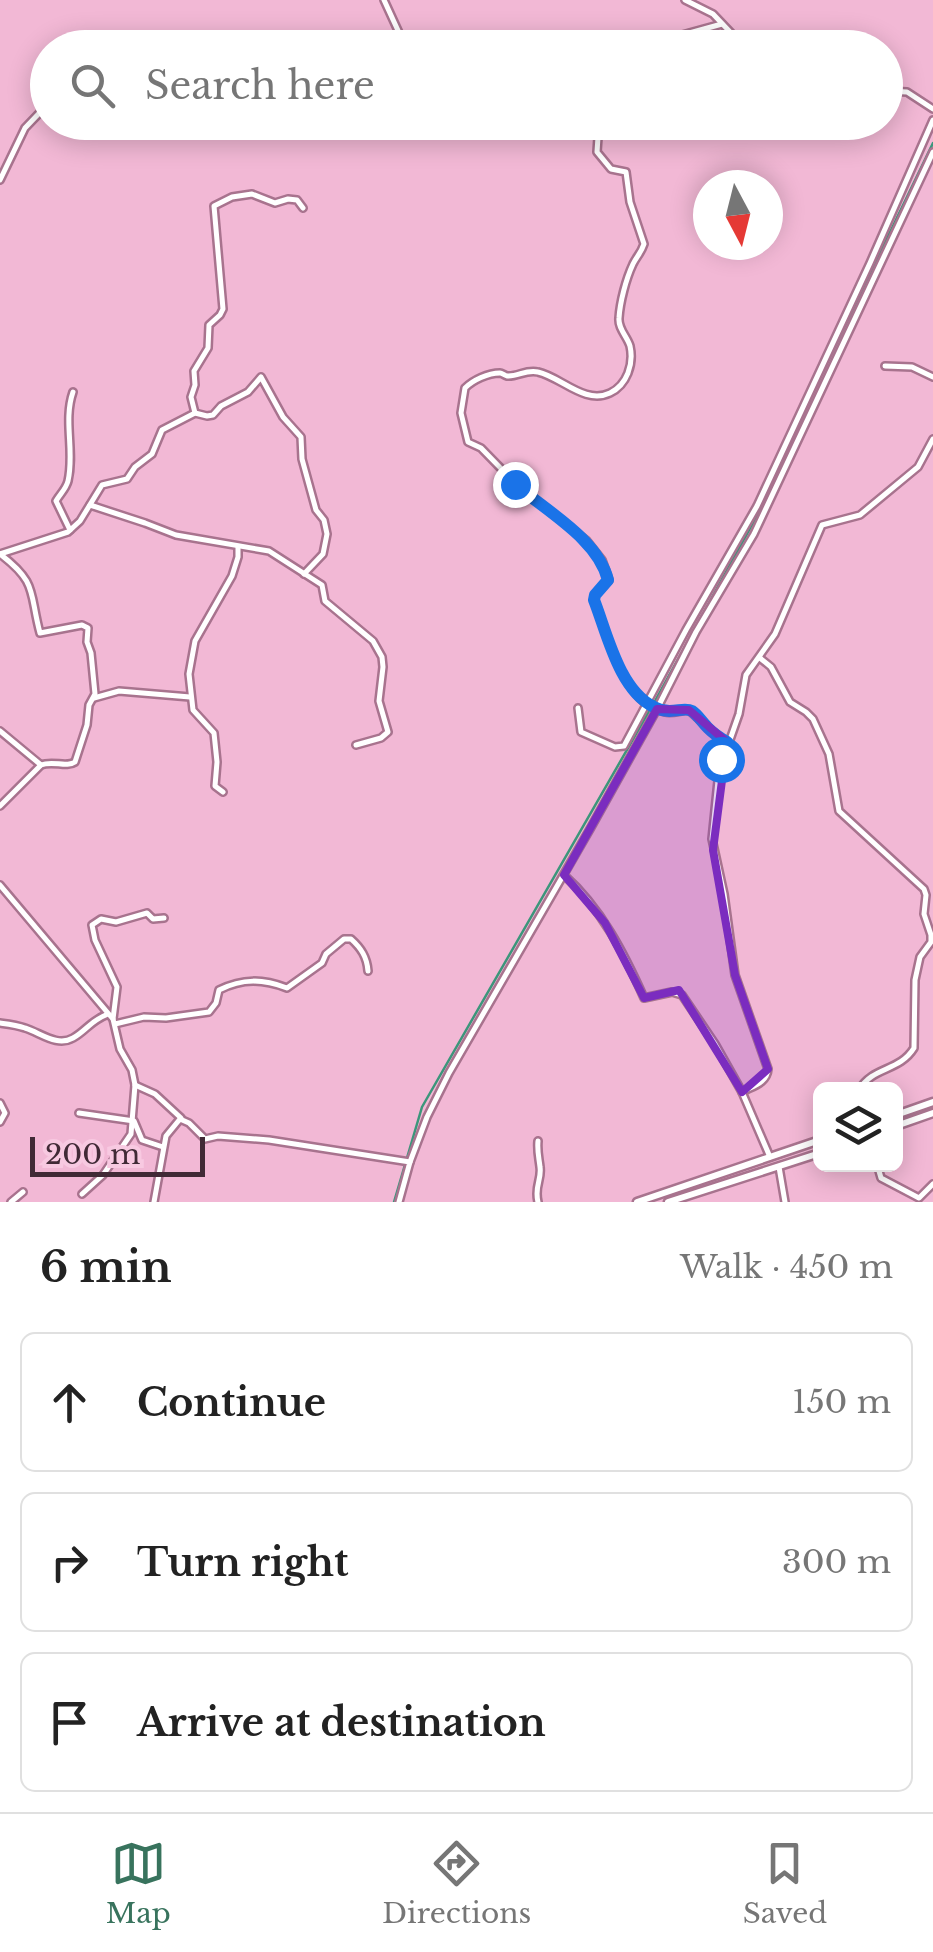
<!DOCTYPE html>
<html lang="en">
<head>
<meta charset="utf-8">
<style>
	body { margin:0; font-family:"Libre Baskerville",serif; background:#f2f2f2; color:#222 }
	.controls { position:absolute; right:30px; bottom:30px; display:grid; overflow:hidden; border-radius:15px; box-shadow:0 5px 25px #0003 }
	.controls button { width:90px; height:90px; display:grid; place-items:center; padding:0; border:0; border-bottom:2px solid #e0e0e0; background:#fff; color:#222; font:50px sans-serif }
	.compass { position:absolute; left:693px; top:170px; width:90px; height:90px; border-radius:50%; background:#fff; box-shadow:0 5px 25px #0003; rotate:173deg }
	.scale { position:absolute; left:30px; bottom:25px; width:175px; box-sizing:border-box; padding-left:10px; border:5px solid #412a36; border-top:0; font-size:28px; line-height:35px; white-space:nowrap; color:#412a36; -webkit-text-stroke:8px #f8c9e1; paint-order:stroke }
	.stop { position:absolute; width:30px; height:30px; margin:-22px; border:8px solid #1a73e8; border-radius:50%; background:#fff }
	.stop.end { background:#1a73e8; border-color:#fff; box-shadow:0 2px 10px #0008 }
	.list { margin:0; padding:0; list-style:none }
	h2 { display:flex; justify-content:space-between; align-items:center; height:130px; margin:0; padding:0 40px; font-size:42px }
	h2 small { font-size:32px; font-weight:400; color:#767676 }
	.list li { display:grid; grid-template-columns:65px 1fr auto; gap:30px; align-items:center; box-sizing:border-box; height:140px; margin:0 20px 20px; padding:0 20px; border:2px solid #e0e0e0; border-radius:15px }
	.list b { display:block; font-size:38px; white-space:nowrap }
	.list em { font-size:32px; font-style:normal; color:#767676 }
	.icon { flex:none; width:55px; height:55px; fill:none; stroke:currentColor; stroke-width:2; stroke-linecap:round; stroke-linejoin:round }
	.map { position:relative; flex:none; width:933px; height:1202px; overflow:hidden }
	.search { position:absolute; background:#fff; box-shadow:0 5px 25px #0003; left:30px; right:30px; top:30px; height:110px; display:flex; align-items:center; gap:25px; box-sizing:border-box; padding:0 35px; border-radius:55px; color:#767676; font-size:38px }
	.sheet { height:610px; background:#fff }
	nav { display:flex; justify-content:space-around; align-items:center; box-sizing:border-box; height:140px; border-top:2px solid #e0e0e0; background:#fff; font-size:28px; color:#767676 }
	nav a { display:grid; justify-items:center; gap:5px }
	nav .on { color:#38735d }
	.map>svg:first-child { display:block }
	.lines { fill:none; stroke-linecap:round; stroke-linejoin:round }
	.stream { stroke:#3c967b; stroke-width:2.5 }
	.minor-casing { stroke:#a8738e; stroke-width:10 }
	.tertiary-casing { stroke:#a8738e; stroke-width:11 }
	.minor { stroke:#fff; stroke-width:5 }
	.tertiary { stroke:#fff; stroke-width:6 }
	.route { stroke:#1a73e8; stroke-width:12 }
	.marked { fill:#7b2cbf; fill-opacity:0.2; stroke:#7b2cbf; stroke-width:8; stroke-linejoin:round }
</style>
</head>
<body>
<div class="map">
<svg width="933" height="1202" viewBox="0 0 933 1202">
	<rect width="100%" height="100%" fill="#f2b8d5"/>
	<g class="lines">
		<!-- stream -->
		<path class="stream" d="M394,1202l28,-95 233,-406 109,-198 49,-111 120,-249"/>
		<defs>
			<g id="minor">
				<path d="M384,0l22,48"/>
				<path d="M685,0l28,14 19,20 22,14"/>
				<path d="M668,48l14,-13 40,-11"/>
				<path d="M886,91l21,1 26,17"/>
				<path d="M599,122l-2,30 14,17 15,3 4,30 14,42c-3,9 -7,12 -11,20 -7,15 -13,38 -14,54 -1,11 8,18 11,28 4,18 -3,39 -20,47 -25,12 -49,-16 -72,-21 -12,-3 -20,5 -31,4 -3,-1 -5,-3 -7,-3 -12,0 -27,7 -35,15l-4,25 7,29 13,6 39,40 67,53 15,19 7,20 -14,15 -1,5c13,33 29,105 71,112 7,2 17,-2 24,-2l25,23 13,9"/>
				<path d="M0,180l25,-52 23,-24"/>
				<path d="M885,366l27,1 21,10"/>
				<path d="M195,413l-4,-16 4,-12 -1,-14 14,-23 1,-23 11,-10 3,-6 -9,-103 18,-9 20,-3 23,9 13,-4 9,1 6,8"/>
				<path d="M90,505l55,18 31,12 93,16 53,34 3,16 48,40 9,16 1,10 -4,34 9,31 -7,6 -25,7"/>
				<path d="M70,530l-14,-29c4,-7 10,-12 12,-20 7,-30 -5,-60 5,-89"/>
				<path d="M0,554l68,-22 12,-11 22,-36 25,-6 8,-12 17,-13 10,-24 33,-17 12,3 6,-1 8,-9 27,-14 13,-15 22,40 18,20 1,22 14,51 8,10 3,14 -4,20 -19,20"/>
				<path d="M760,658l11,9 19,35 16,10 7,7 16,35 10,57 85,78 2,6 -2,19 7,21v7l-11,15 -5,23 -1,68c-15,24 -41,18 -55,42"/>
				<path d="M94,698l25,-7 71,6"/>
				<path d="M578,708l3,24 34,15 9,-1 62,-116 71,-124 113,-243 63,-143"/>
				<path d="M0,731l41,34"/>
				<path d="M223,792l-8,-6 2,-24 -3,-29 -21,-23 -4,-36 6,-33 37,-65 6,-19v-10"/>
				<path d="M0,806l41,-41c12,-5 25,3 34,-3l12,-37 2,-20 6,-11 -4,-41 -4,-11 1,-14 -6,-3 -42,8c-11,-41 -2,-50 -40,-79"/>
				<path d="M564,875c37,33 60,78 80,123l28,-6 10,3 33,49 27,48 28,65"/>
				<path d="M0,885l113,134 7,30 12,21 3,15 -4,49 -28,41 -21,19"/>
				<path d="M113,1019l4,-32 -22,-47 -3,-15 9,-6 15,3 31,-9 6,6 11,-1"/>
				<path d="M0,1023c8,1 17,2 25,5 16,5 32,19 48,10 14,-8 17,-17 35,-24"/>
				<path d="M115,1024l29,-7 22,1 43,-6 7,-9 3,-13c24,-12 44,-11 68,-2l35,-25 4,-9 18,-15h7c10,9 16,18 17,32"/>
				<path d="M135,1085l20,9 26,24"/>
				<path d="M742,1092c11,-6 25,-9 26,-23l-33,-94 -11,-81 -12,-55 7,-68 20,-57 7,-39 29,-41 47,-109 38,-10 58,-48 15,-28"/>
				<path d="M0,1103l5,10 -5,9"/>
				<path d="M79,1113l55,8 8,19 21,7"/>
				<path d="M538,1141c-1,10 1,17 2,26 2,13 -6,19 -2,35"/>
				<path d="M410,1162l17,-45 22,-44 141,-244 67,-120 39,-77 58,-98 179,-382"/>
				<path d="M877,1164l4,14 38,20 14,-14"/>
				<path d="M779,1167l6,35"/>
				<path d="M11,1202l12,-10"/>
				<path d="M154,1202l12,-66 14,-17 9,4 16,16 13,-3 51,4 141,22 -11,40"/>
			</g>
			<g id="tertiary">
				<path d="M896,1115l37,-13"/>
				<path d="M896,1126l37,-13"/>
				<path d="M637,1202l183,-62"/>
				<path d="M668,1202l152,-49"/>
			</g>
		</defs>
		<!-- minor casing -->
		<use href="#minor" class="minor-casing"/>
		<!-- tertiary casing -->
		<use href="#tertiary" class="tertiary-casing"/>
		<!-- minor -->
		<use href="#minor" class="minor"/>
		<!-- tertiary -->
		<use href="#tertiary" class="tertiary"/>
	</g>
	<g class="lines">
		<!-- route -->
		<path class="route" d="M515,484c31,27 83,55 93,96l-13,15 -1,5c13,33 25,90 60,107 17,9 29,-1 38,4 5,3 11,12 16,17 6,6 12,10 19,14l-6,17"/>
	</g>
	<!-- marked area -->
	<path class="marked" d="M657,709l32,1 38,32 -14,108 22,125 33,94 -26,23 -63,-102 -35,8 -39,-75 -41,-48z"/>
</svg>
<div class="controls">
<button><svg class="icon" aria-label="layers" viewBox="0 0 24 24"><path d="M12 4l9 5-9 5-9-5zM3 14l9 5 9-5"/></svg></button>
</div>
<svg class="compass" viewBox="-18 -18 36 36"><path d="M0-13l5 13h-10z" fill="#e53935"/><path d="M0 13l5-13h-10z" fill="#767676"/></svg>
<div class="scale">200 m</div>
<div class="stop" style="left:721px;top:759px"></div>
<div class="stop end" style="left:515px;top:484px"></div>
<div class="search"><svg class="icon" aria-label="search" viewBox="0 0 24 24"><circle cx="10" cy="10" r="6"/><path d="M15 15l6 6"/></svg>Search here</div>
</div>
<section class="sheet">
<h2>6 min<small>Walk · 450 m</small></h2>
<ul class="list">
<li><svg class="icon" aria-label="ahead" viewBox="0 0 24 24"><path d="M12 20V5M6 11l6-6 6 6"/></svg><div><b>Continue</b></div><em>150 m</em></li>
<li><svg class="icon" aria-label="right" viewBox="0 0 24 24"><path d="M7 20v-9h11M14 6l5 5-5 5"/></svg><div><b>Turn right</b></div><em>300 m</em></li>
<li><svg class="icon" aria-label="arrive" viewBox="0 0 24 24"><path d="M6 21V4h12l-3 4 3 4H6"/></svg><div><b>Arrive at destination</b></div></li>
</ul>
</section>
<nav>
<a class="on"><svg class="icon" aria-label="map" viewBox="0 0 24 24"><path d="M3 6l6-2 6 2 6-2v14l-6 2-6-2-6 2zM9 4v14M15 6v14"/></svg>Map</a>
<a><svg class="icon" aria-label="directions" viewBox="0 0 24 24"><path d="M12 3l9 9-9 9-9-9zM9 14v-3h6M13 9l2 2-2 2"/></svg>Directions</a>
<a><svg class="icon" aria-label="saved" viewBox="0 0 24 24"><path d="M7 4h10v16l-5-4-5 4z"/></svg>Saved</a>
</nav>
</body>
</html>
